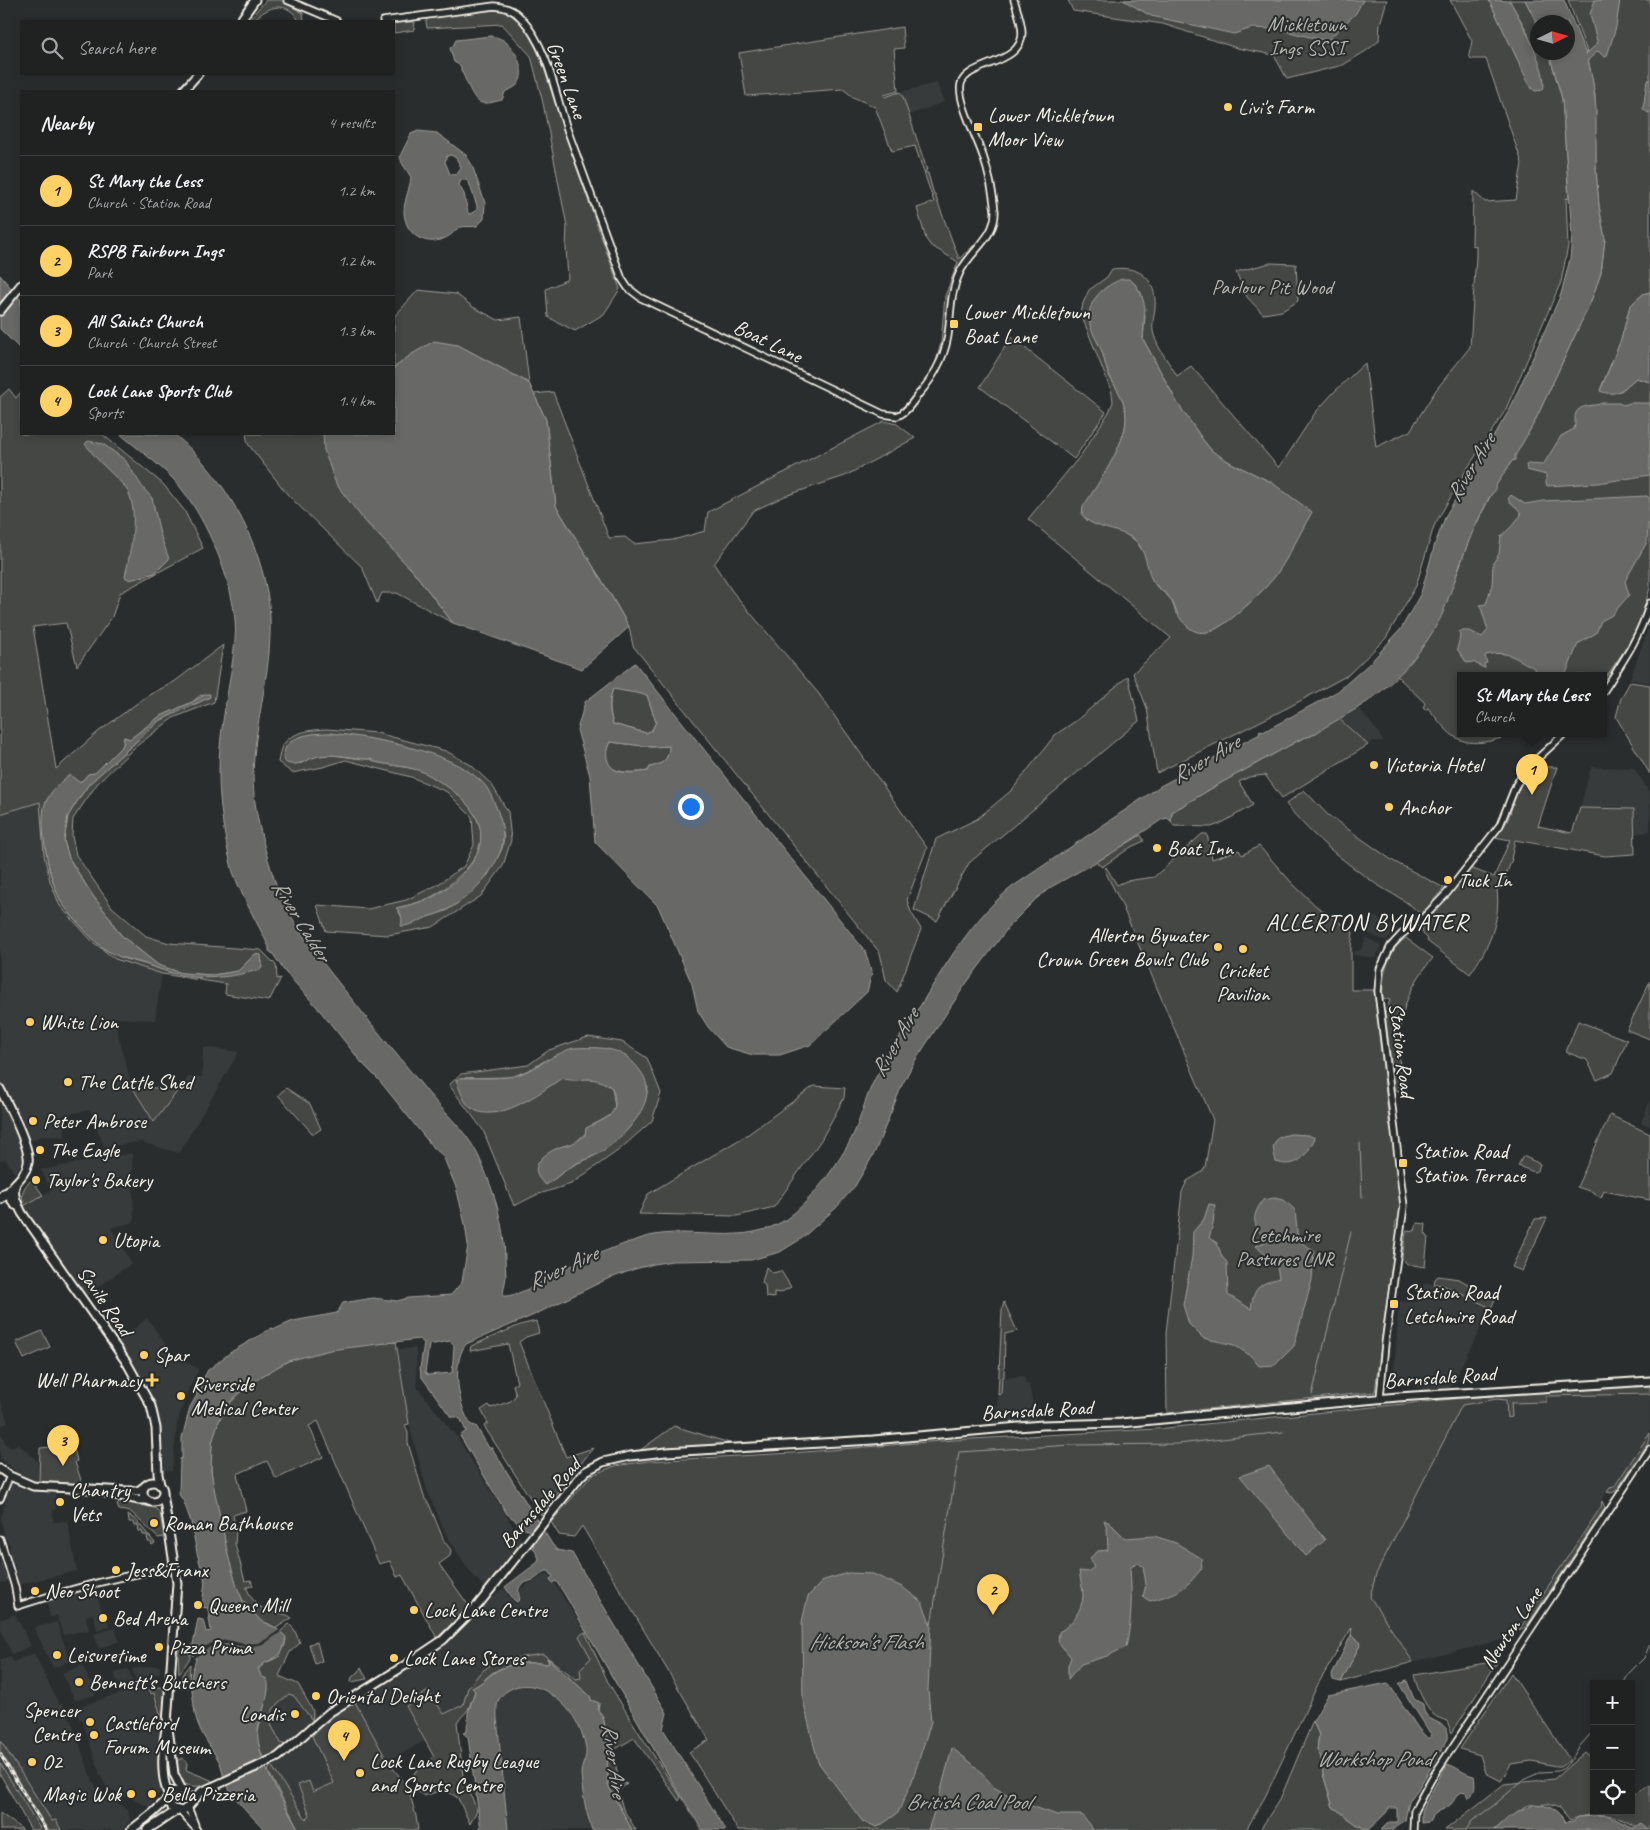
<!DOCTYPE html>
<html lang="en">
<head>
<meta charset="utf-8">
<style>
	body { margin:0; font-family:Caveat,sans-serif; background:#2d2f2f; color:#f1f3f6 }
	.controls { position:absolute; right:15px; bottom:15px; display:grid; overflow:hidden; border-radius:0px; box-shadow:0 2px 8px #0003 }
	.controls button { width:45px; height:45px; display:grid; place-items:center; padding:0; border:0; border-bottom:1px solid #3d3f40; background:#202222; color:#f1f3f6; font:25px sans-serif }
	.compass { position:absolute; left:1530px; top:15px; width:45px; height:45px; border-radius:50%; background:#202222; box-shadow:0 2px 8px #0003; rotate:85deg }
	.you { position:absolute; left:690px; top:806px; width:18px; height:18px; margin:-12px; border:4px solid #fff; border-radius:50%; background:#1a73e8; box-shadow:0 0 0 8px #1a73e833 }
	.badge { display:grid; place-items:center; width:32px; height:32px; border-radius:50%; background:#ffd166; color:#111; font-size:16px; font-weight:700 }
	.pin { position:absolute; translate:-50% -41px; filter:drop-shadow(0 1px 2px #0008) }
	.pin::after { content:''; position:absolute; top:26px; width:18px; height:15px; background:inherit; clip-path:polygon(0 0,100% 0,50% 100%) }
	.popup { position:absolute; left:1457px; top:672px; width:150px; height:65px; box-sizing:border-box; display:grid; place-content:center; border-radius:0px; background:#202222; filter:drop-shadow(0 1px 4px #0005); font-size:16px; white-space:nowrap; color:#a2a4a5 }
	.popup b { font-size:19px; color:#f1f3f6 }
	.popup::after { content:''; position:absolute; left:50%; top:100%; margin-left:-10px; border:10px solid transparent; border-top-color:#202222 }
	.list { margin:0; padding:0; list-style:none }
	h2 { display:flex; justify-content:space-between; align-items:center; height:65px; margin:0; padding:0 20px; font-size:21px }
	h2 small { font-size:16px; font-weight:400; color:#a2a4a5 }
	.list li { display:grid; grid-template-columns:32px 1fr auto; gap:15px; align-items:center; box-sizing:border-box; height:70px; padding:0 20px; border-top:1px solid #3d3f40 }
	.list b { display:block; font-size:19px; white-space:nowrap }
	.list p { margin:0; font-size:16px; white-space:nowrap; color:#a2a4a5 }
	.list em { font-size:16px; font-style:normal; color:#a2a4a5 }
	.icon { flex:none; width:28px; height:28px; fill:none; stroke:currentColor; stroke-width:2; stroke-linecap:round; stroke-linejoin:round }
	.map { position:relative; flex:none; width:1650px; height:1830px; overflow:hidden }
	.search { position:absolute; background:#202222; box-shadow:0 2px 8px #0003; left:20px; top:20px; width:375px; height:55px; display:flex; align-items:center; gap:12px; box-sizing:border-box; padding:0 18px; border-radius:0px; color:#a2a4a5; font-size:19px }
	.panel { position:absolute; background:#202222; box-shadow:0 2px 8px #0003; left:20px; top:90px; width:375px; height:345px; border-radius:0px }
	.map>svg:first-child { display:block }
	.built { fill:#373a3a }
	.green { fill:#444645; stroke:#9c9c96; fill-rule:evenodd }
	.water { fill:#676866; stroke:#9f9f9a; fill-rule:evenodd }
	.pier { fill:#2a2d2e }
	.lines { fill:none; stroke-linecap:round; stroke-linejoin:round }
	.stream { stroke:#9f9f9a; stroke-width:1 }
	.minor-casing { stroke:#f4f1e8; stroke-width:9 }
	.major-casing { stroke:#f4f1e8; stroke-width:11 }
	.minor { stroke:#2a2d2e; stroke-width:5.5 }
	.major { stroke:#2a2d2e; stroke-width:7 }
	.rail-casing { stroke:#f4f1e8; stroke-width:3 }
	.rail { stroke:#2a2d2e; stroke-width:1; stroke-dasharray:4; stroke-linecap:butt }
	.poi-dot { fill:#ffd166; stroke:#2a2d2e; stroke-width:2 }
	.labels { text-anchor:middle; stroke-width:4; stroke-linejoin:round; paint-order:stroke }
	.park-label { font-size:21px; fill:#b6b5af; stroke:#2a2d2e }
	.street-label { font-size:21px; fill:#f4f1e8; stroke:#2a2d2e }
	.poi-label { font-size:21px; fill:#f4f1e8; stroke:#2a2d2e; text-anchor:start }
	.water-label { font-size:22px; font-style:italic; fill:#b5b3ae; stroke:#2a2d2e }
	.quarter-label { font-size:24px; letter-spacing:1px; fill:#f4f1e8; stroke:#2a2d2e }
</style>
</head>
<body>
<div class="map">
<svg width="1650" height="1830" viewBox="0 0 1650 1830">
	<rect width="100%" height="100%" fill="#2a2d2e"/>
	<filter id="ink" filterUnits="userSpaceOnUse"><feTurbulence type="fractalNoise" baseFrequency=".02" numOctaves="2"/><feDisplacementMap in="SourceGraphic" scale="10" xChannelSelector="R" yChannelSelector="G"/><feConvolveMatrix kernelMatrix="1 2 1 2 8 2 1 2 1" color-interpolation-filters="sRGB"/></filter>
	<g filter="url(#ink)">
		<!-- built -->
		<g class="built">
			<path d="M937,83l7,19 -35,13 -9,-23z"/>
			<path d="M1648,629l2,1v53l-20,-4z"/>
			<path d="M1358,707l20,25 5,9h-10l-5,4 -30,-27z"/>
			<path d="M1591,767l43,1 16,25v38l-15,3 -2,-25 -53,-1z"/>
			<path d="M40,802l4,53 49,87 22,16 47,16 -7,46 -41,-2 19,73 21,31 34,-45h14l1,-30 36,5 -60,101 -39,-11 -36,5 -14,-37 -27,5 2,22 -23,-1 -14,6 -5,19 -8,13 -10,-15 -5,2v-347z"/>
			<path d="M1374,916l24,13 -12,12 -20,-8z"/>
			<path d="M1366,938l15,7 -5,13 -22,-3v-4h4l4,-3z"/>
			<path d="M1650,1100v26l-9,-3z"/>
			<path d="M132,1153l2,69 -23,6 21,35 -47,33 -63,-87 29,-19 -10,-20z"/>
			<path d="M1426,1283l17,2 48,23 -42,82 -4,1 -22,-1 -25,-12 -4,-7 5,-70 18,1 7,-17z"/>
			<path d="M147,1318l26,37 26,14 -13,25 -9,31 -5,46 -8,-1 -2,-39 -5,-21 -23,-44 -17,-27 18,-11z"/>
			<path d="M416,1348l1,39 40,50 66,105 -38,47 -16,-19 -24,-37 -19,-46 -17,-63 -11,-75z"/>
			<path d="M1024,1376l2,8h3l7,36 -46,3 7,-18 1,-10 3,-1 1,-16z"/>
			<path d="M1650,1394v39l-36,54 -4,1 -3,4 -7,11 1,4 -88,132 -2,-1 -98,24 -43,-64 6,-24 86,-169 35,-6 9,1 2,18 4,-1 -1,-14 35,-1v-6z"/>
			<path d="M0,1399l8,24 -8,3z"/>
			<path d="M2,1434l4,10 4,4 8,-4 21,18v21l-13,-3 -26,-22v-23z"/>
			<path d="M13,1483l10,6 11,2 1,1 20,1 1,16 -3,1v12l14,-1 10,50 -59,14 -3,-19 -6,-12 1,-8 -6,-11 -3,-18 9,-29z"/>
			<path d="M0,1548l9,33 -9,2z"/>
			<path d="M548,1573l37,59 -6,4 12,22 -10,11 1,9 -6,1 -16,-14 -65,-4 -27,27 -5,17 -19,10 -38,-9 18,35 -36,21 -33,-60 64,-40 37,-28 31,-32 16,-14 12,16 6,-4 -1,-11z"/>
			<path d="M95,1584l6,25 6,4 2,13 -12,4 -4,-16 -7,2 3,14 -26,5 -6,-19 -7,1 -4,-19z"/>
			<path d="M15,1614l16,32 -19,8 -12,-26v-8z"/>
			<path d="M57,1622l5,17 9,22 -18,7 -19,-40 1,-1z"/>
			<path d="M115,1628l4,13 -20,8 -5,-15z"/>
			<path d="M34,1653l25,51h3l10,19 19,54 8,16 24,13 5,4 2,11 -9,9h-60l-5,-10 -4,2 -52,-82v-80l10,-4 3,6z"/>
			<path d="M83,1665l6,16h3l5,13 -22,7 -13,-28z"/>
			<path d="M151,1666h9v7l-24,8 -4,-12z"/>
			<path d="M128,1669l5,12 -14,5 -5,-13z"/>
			<path d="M104,1676l5,14 -8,2 -5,-13z"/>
			<path d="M291,1683l27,34 -6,19 22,47 -21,9 -3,23 -5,5 -34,-54 -8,-30 7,-31z"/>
			<path d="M147,1685l2,10 5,-1 7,22v76l-12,15 -42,-19 -7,-13 -18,-56 -2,1 -6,-10v-2z"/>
			<path d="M526,1685l22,8 11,7 7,6 12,20 8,23v7l-5,15 2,22 9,37h-84l-11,-112v-13l3,-7 11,-10z"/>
			<path d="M0,1751l48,79h-7l-41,-67z"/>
		</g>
		<!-- green -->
		<g class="green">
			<path d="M266,0h14l23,13 1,8h-5c-11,-21 -31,-16 -46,0h-5z"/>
			<path d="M1068,0h319l-7,24 -1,17 -13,10 -23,14 -56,14 -13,-24 -37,-7 -74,-24 -90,-13z"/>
			<path d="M1450,0h39l43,89 12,-7 -17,-51 -18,-31h16l12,23 1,29 11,1 13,46 7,100 -3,-1 2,48 -7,36 -56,129 -40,61 -31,54 -18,60 -30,52 -38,37 -61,33 -130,65 -10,-65 -14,-35 38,-35 -143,-119 53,-64 28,-43 4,-10 -1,-9 -31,-79 2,-11 6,-13 18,-13 5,-8c28,-4 45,10 43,39 -1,10 -4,18 -1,27 4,15 16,28 23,41l14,-10 88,102 36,-55 19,-21 31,-29 11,84 34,-16 26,-41 34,-43 6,-91v-10l-4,-1 1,-54 12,11 31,-2 6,-37 -36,-104h-15l-2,-4 3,-14zM1129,279l5,4 7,10 4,24 -2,22 35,65 25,36 9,11 19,12 40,19 5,93c-17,20 -43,46 -66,57l-34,-19 -5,-14 -15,-13 -11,-31 -9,-14 -52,-34c15,-26 49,-69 41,-101 -3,-12 -11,-20 -16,-31 -3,-6 -4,-15 -6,-22 -4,-9 -9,-19 -13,-28z"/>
			<path d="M1568,0h82v79l-3,2 1,32 2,-1v180l-7,2 -13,12 -9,34 -21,50 21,1 15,-13 14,4v206l-12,39 -9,17 -26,37v-5l-19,-1 -123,1v58h52c-7,3 -14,5 -23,7 -34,7 -42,-9 -62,-33l-3,2 -2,-2 2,-5 -28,-27 21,-23 18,-27 19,-46 15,-43 25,-50 39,-64 57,-122 10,-28 4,-34 -6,-33 -3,-36 -1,-75 -9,-46z"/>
			<path d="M487,10l19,1 10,6 11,15 13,23 24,77 56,157 -16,25 -29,17 -27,-14 -2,-28 22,-10 -2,-32 1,-21 -24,-123 -12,-47 -29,-32 -75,4 -1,-7 4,-4z"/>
			<path d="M394,22h21l-1,8 -20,3z"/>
			<path d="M902,27l2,21 -10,1 4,42 -14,4 1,2 15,-5 3,5 24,73 -2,1 1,2h2l6,22h1l24,64 15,-14 -13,20 -10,25 -7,53 -9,22 6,-22 4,-47 13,-34 -28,-17 -4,-6 -9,-31 17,-6 -19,-56 -23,5 -17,-44 -22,-10 -10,-8 -97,7 -7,-43z"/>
			<path d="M1270,263l26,1 2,37 -16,10 -19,3 -16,-17 -11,-25z"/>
			<path d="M418,290l38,4 17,13 25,13 23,-3 8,66 -71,-38 -46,9 -18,14v-51z"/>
			<path d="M1011,337l95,75 -32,47 -94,-72z"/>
			<path d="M9,389l7,9 5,-6v42h81l61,50 21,26 19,38 -83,45 -8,24 -35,49 -11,-43 -33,4 23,142 42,-37 49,-36 27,-14 49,-37 -9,57 -41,16 -39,30 -37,36 -24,35 -1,17 4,19 36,52 34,29 23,7 92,7 15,15 1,14 4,-1 -12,23 -44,-7 1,-10 -64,-10 -47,-15 -22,-17 -33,-36 -10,-25 -6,-26 -4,-53 -40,12v-417zM201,695l9,2 -51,24 -70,63 -11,16 -10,16 -4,25 5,17 24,38 17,22 6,11 7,8 35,28 24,8 31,2 25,-4 6,-5 18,-5v6l-2,2 -43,8 -45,-4 -31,-10 -16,-4 -21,-10 -33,-34 -15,-25 -7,-21 -5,-40v-16l31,-32 4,1 4,-2 5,-6 7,-1 28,-28 1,-8 6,2 29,-22 33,-15z"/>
			<path d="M553,392l56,146 16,-1 9,7 39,-4 32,-9 3,-19 176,-91 13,3 18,14 -70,38 -60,20 -32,15 -39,53 18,27 87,103 108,154 -20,52 4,12 10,17 -24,63 -11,-12 -6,-27 -247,-307 -4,-19 -17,-30 -56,-91 -10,-86 -12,-26z"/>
			<path d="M246,434h77l40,85 50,52 40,52 -56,-30h-15l-5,10 -15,-36 -74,-72 -40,-51z"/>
			<path d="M1128,676l11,45 -170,142 -32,58 -23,-11 22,-71 41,-20 35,-29 43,-55 22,-15z"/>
			<path d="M1630,682l20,3v89l-34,-57 5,-19z"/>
			<path d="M613,688l34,7 9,27 -4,8 -6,3 -33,-9c-4,-14 -4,-23 0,-36z"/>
			<path d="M1338,718l30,27 -86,53 -17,-23 -16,2 -10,5 14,23 -33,19 -9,3 -37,-1 -3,-5 1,-9 47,-28 84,-46 8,-2z"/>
			<path d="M327,729l50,4 69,18 25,14 21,20 16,27 3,28 -8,26 -22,30 -48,31 -45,8 -62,-4 -9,-26 51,4 38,-9 31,-15 27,-19 10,-21 -2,-28 -25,-25 -36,-15 -65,-17 -23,7 -31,6 -14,-11c1,-4 2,-12 4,-16 10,-15 29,-16 45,-17zM331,733l66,11 85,38 16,31 6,24 -2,12 -14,26 -29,27 -13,9 -16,5 -27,4 -6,-12c12,-3 25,-6 36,-12 10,-5 19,-14 27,-21 47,-43 6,-82 -36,-103 -11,-5 -36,-7 -49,-10l-4,-3c-26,1 -46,-12 -71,5l-1,-27 14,-3z"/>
			<path d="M610,742l42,5 18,-1c-2,14 -6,18 -20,21l-2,4c-21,3 -54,3 -38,-29z"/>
			<path d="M1536,767h21l-19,59 34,7 8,-25 54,1 1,45 -30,2 -90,-16 -4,19h1l-7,19 3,1 -2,8 -9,2c4,33 -9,60 -27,85l-43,-33 1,-2 -5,-5 -1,-6 48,-60 24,9 16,-37 -15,-3c4,-5 9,-10 12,-16 7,-15 12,-48 29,-54z"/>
			<path d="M1304,790l24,25 65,46 51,27 -23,27c-12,-14 -30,-21 -45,-31 -33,-23 -65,-48 -90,-80z"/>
			<path d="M1202,834h5l5,25 27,-9 3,5 17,-9 34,38 23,22 37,26 -2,15v43h23l15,131 4,18 8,64 -2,16 -3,2 -1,7 2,4 -13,88 -9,72 -208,21 -1,-80 16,-141 5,-11 15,-9 3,-5 8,-47 -92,-217 -16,-32 1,-4 11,18 9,-4 28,-4z"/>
			<path d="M1141,835l3,6 -13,6 -26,18 -3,2 -6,-5z"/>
			<path d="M1406,938l27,20c-28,32 -40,71 -32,113h3l3,22 -12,-3 -1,-3 -9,-75h1l4,-12 -7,-2c-2,-20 5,-49 23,-60z"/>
			<path d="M1650,981v58l-23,-9z"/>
			<path d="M1578,1021l49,19 -14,33 -16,7 -10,-20 -21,-8z"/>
			<path d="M588,1037l34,5 25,16 14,35 -9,28 -33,29 -48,34 -35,11 -22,11 -31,-76 -34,-45 12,-11 67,-9 21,-15zM547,1059l101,28c-4,31 -29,56 -56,70 -4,3 -9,3 -14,6 -11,5 -22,15 -32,22l17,-39 12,-3 20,-19 16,-9 4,-7 -3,-20 -11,-7 -9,-2 -30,-2 -17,12 -84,-11 51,-1 21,-9z"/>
			<path d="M814,1086l31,2 -1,10 -23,42 -47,67 -37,9 -98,-2 9,-20 99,-59z"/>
			<path d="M132,1087l47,2 -25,33z"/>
			<path d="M286,1088l24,16 11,25 -6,4h-3l-34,-38z"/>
			<path d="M1610,1115l40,19v66l-46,-9 -3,7 -8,-6 -16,-5z"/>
			<path d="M1523,1156l17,8 -2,6 -4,2 -16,-6z"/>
			<path d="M32,1180l11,15 -19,11c-3,-12 -2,-19 8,-26z"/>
			<path d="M1547,1218l-25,53 -10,-4 23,-48z"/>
			<path d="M1417,1223l9,1 -1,9 3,4 -3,30 -18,-3 -5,-6 4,-26 1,-2 8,1z"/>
			<path d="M766,1267l6,6 9,-2 10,16 -11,6 -6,-1v6l-8,-1 -1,-12 -3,-2z"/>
			<path d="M1438,1276l21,3 36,20 -4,9 -48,-23 -9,-1 1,-5z"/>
			<path d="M1004,1302l13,29 -12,3 -1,43 -2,1 -1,16 -3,1 4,-85z"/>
			<path d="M536,1321l3,12 -13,4 -7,5 47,115 27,-9 -52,67 -57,-89 4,-3 -7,-13 8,-5 2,3 20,-7 5,-6 -3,-10 4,-2 -9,-39 -38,7 1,-5 49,-21z"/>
			<path d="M42,1331l8,16 -26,12 -8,-17z"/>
			<path d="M396,1342l13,82 -4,1 3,8v10l17,56 4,5 15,37 7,9 -1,6 -11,8 30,42 -32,32 -35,-63 -5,2 -7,-16 -11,3 -61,-143 -9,5 14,31 -47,22 -9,-18 -30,13 9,37 -13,4 3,15 -1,14 10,37 6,-1 2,6 -6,1v2c7,15 14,21 30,24 6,1 10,1 15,5l-16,10 -9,-5 -5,-1c-6,-6 -13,-13 -18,-20 -15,-23 -17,-54 -23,-80 -6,-25 -13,-52 -9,-78 3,-24 17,-42 35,-57 10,-7 20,-16 31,-21 36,-19 79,-20 118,-24z"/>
			<path d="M1650,1385v9l-104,2v6l-35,1 1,14 -5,1 -1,-18 -9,-1 -35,6 -86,169 -6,23 43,65 -72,20 20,-39 -10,-8 1,-8 -34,57 -52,111 -20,35h-508l-49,-78 20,-12 -127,-214 -8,11 -15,-2 -8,-13 41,-47 23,-9 33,-5 144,-8 161,-13 203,-11 306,-31z"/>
			<path d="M674,1426l62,19 -61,2 -36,4z"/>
			<path d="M1650,1433v7l-34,51 -5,2 -4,-1 3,-4 4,-1z"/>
			<path d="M72,1441l5,20 -2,1 7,21 -11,2 -32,-2 1,-35 12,-1z"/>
			<path d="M121,1501l34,7 5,5 4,24 -6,1 -27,-26 -12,-2 -2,-5z"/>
			<path d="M1602,1501l3,7 -79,119 -7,3 82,-123z"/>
			<path d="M128,1515l8,5 19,23 -3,2 -1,-3h-3l-1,-7h-4l-1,-4 -3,1 -1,-7 -4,1 -1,-4h-4z"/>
			<path d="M289,1624l5,5 6,14 -10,9 -11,24 19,8 15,27 -1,9 -18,-24 -5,-2 -15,14 -6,11 13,24 6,3 -12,7 -12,5 -6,-19 1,-7 10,-43 -10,-19 7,-7 14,-6 6,-12 1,-7 -6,-6z"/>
			<path d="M585,1632l23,50 33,54 40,61 -2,4 -45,-63 -20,12c2,10 1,23 7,32l6,2 -9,7 5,18 13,21h-4l-24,-45 -1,-51 -4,-17 -5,-7 1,-6 -8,-4 -1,-4 -42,-37 1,4 -2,1c-17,-3 -40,-1 -55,9 -7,5 -11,12 -19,14l2,4 -7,19 -11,12 6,54 14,34 -7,14 -12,-26 -14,-9 -19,7 -9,-5 -2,-18 20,-16 -28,-51 22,-15 16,23 19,-9 5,-17 11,-14 16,-13 48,-7 33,25 5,-1 -1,-9 11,-11 -12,-22z"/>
			<path d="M317,1642l5,19 -7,3 -6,-20z"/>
			<path d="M178,1649h13l-1,9 -11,16z"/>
			<path d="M1498,1661l-46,72 -5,-12c-4,-2 -11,-3 -14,-7 -9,-10 -16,-26 -19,-39z"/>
			<path d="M190,1664l-1,23 -12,1 7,-16z"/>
			<path d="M361,1667l6,12 -16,3 1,-5 7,-5z"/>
			<path d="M1511,1673l59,87 -10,7 -28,-6 -21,3 -10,17 -15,-8 -6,-18 -20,-6z"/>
			<path d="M162,1687l3,5 -2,31 -2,2v-9l-7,-23 -3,1 -2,-6z"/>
			<path d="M355,1702l33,60 20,25 8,29 2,14h-119l-31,-59 3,-6 35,54 4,-4 -12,-30 11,-4 4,11 21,-9 -22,-47 16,-18z"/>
			<path d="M1313,1721l6,14 -2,15 4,7 2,17 10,33c11,7 23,19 35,23h-108l21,-33z"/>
			<path d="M0,1740l52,81 4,-1 5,10h-13l-48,-79z"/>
			<path d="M1585,1752l9,8v51h37v-21l5,4 14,-9v45c-13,0 -29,-14 -44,-15 -11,-2 -26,1 -36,5l-10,-12 -13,-4 -19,1 -34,25h-49l59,-46 50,-5z"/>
			<path d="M183,1758l4,5 -1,7 25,10 2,3c-10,4 -23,5 -32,-1l-6,-17 3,-5z"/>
			<path d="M0,1763l41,67h-10l-31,-56z"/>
			<path d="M0,1813l23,17h-23z"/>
		</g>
		<!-- water -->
		<g class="water">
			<path d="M1123,0h240l-7,13 -29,28 -51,-12 -24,-1 -18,6 -83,-18z"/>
			<path d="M1489,0l21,1c9,16 40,72 33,89l-8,1 -6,-7z"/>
			<path d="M1525,0h39l22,54 10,-9 1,-4 -7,-27 5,-14h25l-4,27 -9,29 -3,1 -6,-6 -10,9 5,22 3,27v61l3,36 6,33 -4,34 -10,28 -57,122 -19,33v4l-3,1 -17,26v4c-6,4 -9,13 -12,19 -18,34 -27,70 -41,105 -17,34 -44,65 -75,87 -18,12 -38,22 -56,34l-8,2 -84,46 -47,28 -1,9 -4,-3 -6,2 -49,33 -61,34 -15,12 -26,26 -45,60 -52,79 -11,21 -27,67 -20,34 -19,22 -35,31 -21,13 -29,8 -79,1 -18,3 -19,5 -30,11 -71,35 -68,29c-15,19 -8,62 5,81l5,1 13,22h3l60,96 5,6 15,3 95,160 -4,16 63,101h-24l-31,-51 -107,-186 -8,-12 -4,2 -2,-4 3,-2 -4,-6h-3c-4,2 -9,7 -13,9 -12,4 -17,5 -13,19l-3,3 -3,-2 -9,-13 33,-25 1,-4 -6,-11 1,-7 -6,-10 -7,-2 -7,-9 -7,-5 -47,-78 6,-5 -5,-11 -4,-3h-6l-30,-41 -1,-8 4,-25 -5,-4 -89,11 -42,11 -26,15 -22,17 -10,9 -12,21 -6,20 -1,28 3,17 14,67 9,32 6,14 17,19 16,8 10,9c-4,25 -13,18 -28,31l3,8 6,3c5,14 -8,37 -9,52 -3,27 28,75 41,99h-34c-14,-15 -30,-29 -39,-47 -4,-7 -3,-15 -7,-22 -11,-19 -23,-32 -25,-55 -1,-10 -4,-24 -2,-34 1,-6 4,-9 4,-15l-4,-2v-5l6,-31 5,1 3,12 5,-1 -2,-13 2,-1 -2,-1v-3h2v-2h-3v-3l-6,-1 3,-26 -8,-28 -6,-31 -7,-20 -5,-8 1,-35 2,-1v-20l8,-31 7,-12 -1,-5 3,-4 9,-16 23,-18 41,-24 3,1 18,-8 44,-8 6,-10 30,-5 24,3 11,-3 43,-3 11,-13 6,-37 -3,-21 -9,-37 -13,-31 -12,-11 -52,-65 -17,-17 -45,-56 -32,-35 -12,-18 -4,-3v-4c-12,-25 -27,-50 -36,-75 -8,-28 -14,-69 -14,-97 -1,-46 12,-90 16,-135 5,-47 -29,-125 -60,-159 -17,-18 -37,-32 -55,-47h54c50,41 87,106 95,171 2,16 1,32 0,48 -4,42 -16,84 -16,126 1,31 9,61 18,90 14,49 48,89 79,128 26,33 53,65 80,98 19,23 41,40 52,69 13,30 22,61 23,94 0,6 1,13 1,19 -1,7 -3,13 -3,19 16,2 56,-25 72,-32 21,-10 42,-18 64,-25 45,-16 96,8 141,-16 26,-14 62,-63 74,-90 8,-18 12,-38 22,-56 13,-25 29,-48 44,-71 26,-42 53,-88 92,-119l150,-102 98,-51 -1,-3 2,-1 2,2 75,-41 32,-28 31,-34 20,-36 14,-49 11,-29 64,-106 51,-115 9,-35 2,-22 -10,-138 -13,-46 19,-1v-30l-31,1zM450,1341l4,5 -2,27 -24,2 -3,-2 4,-28z"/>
			<path d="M491,36c5,1 10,2 15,6 10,8 21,30 12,42 -4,5 -9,5 -13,8l-3,8c-6,1 -13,4 -20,3 -9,-1 -16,-24 -21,-33v-4l-7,-4 -4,-14 3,-2 3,-6z"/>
			<path d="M1650,79v33l-2,1 -5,-4 4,-28z"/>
			<path d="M418,131l19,2 29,22 6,10 13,38 -1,16 -7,7c-5,1 -11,0 -16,1 -5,1 -8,7 -12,9 -21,13 -44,0 -45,-24 0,-12 6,-23 7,-35l-9,-14 -2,-7 11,-22zM451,155l5,3 5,9 -3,6 -3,2 -5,-1 -5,-12 2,-6zM461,180h5l3,2 8,24v4l-7,4 -2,-1 -4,-19 -5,-9z"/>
			<path d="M0,275l21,25v50l-21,-21z"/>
			<path d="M1122,279h7l5,4 7,10 4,14 -2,32 35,65 25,36 9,11 19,12 40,19 41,30c-12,21 -22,43 -36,63 -10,14 -49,51 -65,56 -11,4 -20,0 -27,-8 -8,-8 -8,-18 -15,-26 -5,-7 -14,-10 -18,-19 -4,-12 -5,-23 -13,-35 -12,-15 -49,-13 -56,-29l1,-7c14,-22 43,-63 43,-88 0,-17 -8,-28 -16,-42 -4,-7 -5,-17 -8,-25 -3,-9 -10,-18 -12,-28 -5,-22 13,-38 32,-45z"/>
			<path d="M1650,292v90l-14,-4c-12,10 -19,20 -36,13l21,-51 9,-34 13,-12z"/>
			<path d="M434,341l24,4 71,38 17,37 10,86 56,91 17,30 -47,42 -129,-46 -40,-52 -50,-52 -27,-35 -12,-34 -1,-16h71v-66l18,-14z"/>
			<path d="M1602,403h17l4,2 7,-2h20v72l-52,8 -51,3 -1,-3v-8l-19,-5 -1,-5 2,-1 15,1 18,-29 13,-7c2,-5 0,-12 2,-16 5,-10 19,-6 26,-10z"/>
			<path d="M88,441l15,3 22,16 18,28 9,10 8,36 9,25 -14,14 -25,7 -5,-3c5,-24 16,-70 0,-90 -7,-8 -15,-15 -22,-22 -7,-7 -12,-14 -18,-21z"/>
			<path d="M1511,495l14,9 18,-3 104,-5 3,3 -3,43 -22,39 4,14 -17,20 -11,6 -5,12 -18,11 -13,32h-26l-4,-3 -1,-5c-19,-10 -26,-18 -48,-13l-1,2 2,6 -3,1 1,4h-1l-11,-6 -6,1 -10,-14 3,-13 -1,-4 1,-1h10l12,6 6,-7 -8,-25 6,-1 6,-19 1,-22 6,-9 2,-18c7,-5 14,-14 20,-21 -1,-7 -10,-10 -13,-16z"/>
			<path d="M635,663l230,288 7,22 -5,19 -57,53 -30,10h-27l-27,-8 -18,-20 -10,-16 -6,-27 -34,-78 -63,-64 -5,-66 -13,-46 8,-28zM613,689l34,6 9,27 -4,8 -6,3 -33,-9c-4,-14 -5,-22 0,-35zM610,742l42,5 17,-1c0,14 -6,18 -19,21l-2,4c-15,2 -37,6 -41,-13 -1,-7 0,-10 3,-16z"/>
			<path d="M206,694h4v3l-51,24 -70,63 -11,16 -10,16 -4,25 5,17 6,10 18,28 17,22 6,11 7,8 35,28 24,8 31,2 25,-4 17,-17 6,1 1,12 -1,2c-30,9 -61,12 -90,4 -10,-3 -19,-7 -29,-10 -14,-4 -26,-6 -39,-15 -9,-7 -34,-34 -41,-45 -12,-19 -24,-78 -17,-99 4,-11 15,-23 25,-29l9,7 4,-2 5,-6 7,-1 28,-28 1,-8 6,2 29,-22 33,-15z"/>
			<path d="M331,733c43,5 117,17 150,48 7,6 12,18 15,26 4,9 7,20 7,30 0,28 -34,63 -59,74 -4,2 -9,4 -14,5 -10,4 -18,10 -29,10 2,-7 1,-13 -5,-18 13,-3 28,-6 40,-13 48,-30 65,-69 13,-107 -8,-5 -17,-12 -26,-16 -11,-5 -35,-7 -48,-10l-4,-3c-17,0 -33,-6 -51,-3 -11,1 -21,12 -33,7 -4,-2 -5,-6 -3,-10 4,-19 31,-20 47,-20z"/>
			<path d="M573,1048c30,-1 50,-2 68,24 21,28 -17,65 -40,80 -7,5 -16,7 -24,11 -11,6 -21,15 -31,22 -21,-16 -4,-31 14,-38 5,-2 11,-2 15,-5 4,-2 7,-5 10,-7l1,-7c20,-10 36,-12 26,-40 -22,-17 -32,-3 -50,-10 -21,14 -66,48 -91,30 -8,-6 -11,-19 -15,-28l5,-2c16,-1 45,2 59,-4 19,-7 34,-20 53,-26z"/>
			<path d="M1291,1134l17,1 7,3c-9,18 -17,31 -39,24l-3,-15 5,-10z"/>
			<path d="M1274,1198l10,2 11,10 3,31 16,9 -2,30 -18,66 -19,19 -16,1 -8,-10 -17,-11 -31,-7 -14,-14 -6,-19 9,-48 1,-25 11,-13 5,-15 6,1 -2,19 -4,14 8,5 5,14 5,5 1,33 23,14c3,-22 7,-24 28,-31l-2,-12 -21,-20 11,-5c-14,-16 -17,-23 -4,-41z"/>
			<path d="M1269,1466l56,74 -19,16 -66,-80z"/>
			<path d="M1104,1520l6,3 15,15 29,-2 22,7 25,15 1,10c-18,23 -24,25 -52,33l-7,-4 3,-13 -3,-18 -6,-3 -7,5c2,27 2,53 -4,79l-19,9 -26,8 -13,15v-13l3,-9 -13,-15 1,-10c13,-7 23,-22 24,-36 0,-8 -3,-17 -4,-25l9,1 6,-5 -4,-9 8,-7 10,-1 -1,-21z"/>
			<path d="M848,1573l25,1 29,13 20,15 9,23 -3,65 3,32 -19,59 -14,32 -20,14 -15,-5 -45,-60 -15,-62 -1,-78 6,-26 16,-16z"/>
			<path d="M1351,1635l10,8 -20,39 -8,-2 -1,-5z"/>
			<path d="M547,1658l43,38 1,4 8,3 -1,7 4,5 5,18 1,52 24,45h-40c-6,-18 -10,-37 -11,-57 0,-6 4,-12 5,-18 1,-9 -4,-22 -8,-30 -10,-23 -45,-52 -71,-34 -3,2 -6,5 -8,8 -3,6 -2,13 -2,19l11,112h-27l-13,-93 -5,-4 3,-1 1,-2 1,-17 7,-22 -3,-3c8,-3 13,-9 20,-14 14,-11 38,-13 55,-10l2,-1z"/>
			<path d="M1407,1681l7,18 9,5c0,23 28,13 25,35l-30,50 -9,12 -4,19 -11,7v3h-13l8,-8h8v-14h-8l-3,5 -18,17c-12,-4 -24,-16 -35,-23l-10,-33 -2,-17 -4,-7 2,-15 -6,-14 15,-26 60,-12 30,45 10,11 4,-3 -33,-52z"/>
			<path d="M952,1748l22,17 21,23 31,16 31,11h25l11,15h-165l12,-36z"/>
			<path d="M1447,1764c11,3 16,10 27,12 2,9 1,17 -6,23l-2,-6 -6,-1c-4,4 -5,7 -8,11 -8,9 -16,5 -23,19l-8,1v-12z"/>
			<path d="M1535,1804c14,2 23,5 30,18l9,-1 4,-4 29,-2 26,13 8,-4 7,6h-153l14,-13z"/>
		</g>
		<!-- pier -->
		<path class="pier" d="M279,1630l2,2 -3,2 -14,10 -16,3 -20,-3h-10l-14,6 -10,9 -2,-2 8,-8 12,-6 14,-3 19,4 13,-1 11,-5z"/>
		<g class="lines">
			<!-- stream -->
			<g class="stream">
				<path d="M1360,1143l2,54"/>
				<path d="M1312,1395l39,-163"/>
				<path d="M931,1625l28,-173 113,-7 106,-1 105,-12"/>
				<path d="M1623,1684l6,-11 15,-15 6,-14"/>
				<path d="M1466,1830l6,-9 21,-15 30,-26 18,-8 17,-1 6,-3 7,-8 8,-13 15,-17"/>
			</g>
			<defs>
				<g id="minor">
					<path d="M287,0l50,21"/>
					<path d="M383,21l111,-15c11,1 19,3 27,12 27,29 34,75 46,111 18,50 37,100 55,150l6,9 13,10 242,116 14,2c9,-3 15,-13 21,-21 17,-19 29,-42 31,-68 2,-19 2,-37 11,-55 11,-22 36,-35 35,-61 -2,-18 -6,-38 -12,-55 -6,-18 -26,-56 -22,-72 6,-22 61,-19 61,-51 0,-11 -5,-23 -8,-33"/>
					<path d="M1603,692c20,-31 36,-53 47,-89"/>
					<path d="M0,1196l4,-4 9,-3"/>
					<path d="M0,1200l12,-7"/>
					<path d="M1380,1398l5,-54 19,-138 -26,-215 2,-22 11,-23 10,-11 23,-18 23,-24 53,-68 16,-40 10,-16 38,-35"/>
					<path d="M0,1499l10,-23"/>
					<path d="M0,1539l15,48 3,19c52,-17 104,-31 158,-39"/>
					<path d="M188,1807l7,18"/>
					<path d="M180,1811l17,19"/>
					<path d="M1413,1830l1,-19 18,-33 218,-329"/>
				</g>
				<g id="major">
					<path d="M240,21l15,-21"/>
					<path d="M183,91l15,-17"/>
					<path d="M0,311l21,-26"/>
					<path d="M0,1089c8,16 31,58 28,74 -2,11 -11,18 -18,26v9l5,7"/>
					<path d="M16,1183c-4,11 1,20 6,30l105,150 24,43 5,22 2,46 2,11"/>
					<path d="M0,1469l10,7 23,10 94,5h11l7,-5"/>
					<circle cx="153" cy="1492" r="10"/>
					<path d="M106,1493l33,7h9"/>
					<path d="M163,1494l14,89 -10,140c-4,22 -8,52 2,73"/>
					<path d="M168,1728l6,46 8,16"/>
					<path d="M190,1804v-7l-8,-7 -10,2 -3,6 3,10 10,3 6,-4 13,-15 77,-35 52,-45 77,-48 36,-24 35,-35 102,-128 6,-6 17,-9 27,-6 36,-4 207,-12 169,-15 79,-2 277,-26 252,-16"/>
					<path d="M131,1830l22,-17 16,-15"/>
					<path d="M147,1830l29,-19"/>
				</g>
			</defs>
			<!-- minor casing -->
			<use href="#minor" class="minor-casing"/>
			<!-- major casing -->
			<use href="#major" class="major-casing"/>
			<!-- minor -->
			<use href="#minor" class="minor"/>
			<!-- major -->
			<use href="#major" class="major"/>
			<defs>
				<path id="rail" d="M0,1754l46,76"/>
			</defs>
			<!-- rail casing -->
			<use href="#rail" class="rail-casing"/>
			<!-- rail -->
			<use href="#rail" class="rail"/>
		</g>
	</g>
	<!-- markers -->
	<g class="poi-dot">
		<circle cx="1228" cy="107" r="5"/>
		<rect x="973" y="122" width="10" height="10" rx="2.5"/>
		<rect x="949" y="319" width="10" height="10" rx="2.5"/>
		<circle cx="1374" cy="765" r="5"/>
		<circle cx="1389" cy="807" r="5"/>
		<circle cx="1157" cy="848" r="5"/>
		<circle cx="1448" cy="880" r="5"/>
		<circle cx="1218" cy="947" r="5"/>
		<circle cx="1243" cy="949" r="5"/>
		<circle cx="30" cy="1022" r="5"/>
		<circle cx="68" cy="1082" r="5"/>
		<circle cx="33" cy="1121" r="5"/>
		<circle cx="40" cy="1150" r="5"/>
		<rect x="1398" y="1158" width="10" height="10" rx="2.5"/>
		<circle cx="36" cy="1180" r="5"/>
		<circle cx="103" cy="1240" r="5"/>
		<rect x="1389" y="1299" width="10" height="10" rx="2.5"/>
		<circle cx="144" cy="1355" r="5"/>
		<path d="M149.5 1372.5h5v5h5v5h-5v5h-5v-5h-5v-5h5z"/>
		<circle cx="181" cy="1396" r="5"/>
		<circle cx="60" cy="1502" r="5"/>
		<circle cx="154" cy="1523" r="5"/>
		<circle cx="116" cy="1570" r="5"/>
		<circle cx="35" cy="1591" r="5"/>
		<circle cx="198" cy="1605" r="5"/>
		<circle cx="414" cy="1610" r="5"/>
		<circle cx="103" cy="1618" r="5"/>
		<circle cx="159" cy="1647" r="5"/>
		<circle cx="57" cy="1655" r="5"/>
		<circle cx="394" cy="1658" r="5"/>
		<circle cx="79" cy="1682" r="5"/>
		<circle cx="316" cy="1696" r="5"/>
		<circle cx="295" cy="1714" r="5"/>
		<circle cx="90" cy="1722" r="5"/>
		<circle cx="94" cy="1735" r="5"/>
		<circle cx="32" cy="1762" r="5"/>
		<circle cx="360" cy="1773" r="5"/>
		<circle cx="131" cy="1794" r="5"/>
		<circle cx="152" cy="1794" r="5"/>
	</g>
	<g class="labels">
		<!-- park labels -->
		<g class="park-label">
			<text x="1307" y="31">Mickletown<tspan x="1307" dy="24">Ings SSSI</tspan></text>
			<text x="1272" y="294">Parlour Pit Wood</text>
			<text x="1285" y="1242">Letchmire<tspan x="1285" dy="24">Pastures LNR</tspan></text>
		</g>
		<!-- street labels -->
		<g class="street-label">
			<text transform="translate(567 80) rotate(70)" y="7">Green Lane</text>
			<text transform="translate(768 341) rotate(26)" y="7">Boat Lane</text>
			<text transform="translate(1402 1050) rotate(83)" y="7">Station Road</text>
			<text transform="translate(105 1301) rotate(55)" y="7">Savile Road</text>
			<text transform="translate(1440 1377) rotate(-4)" y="7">Barnsdale Road</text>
			<text transform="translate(1037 1410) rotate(-3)" y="7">Barnsdale Road</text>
			<text transform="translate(540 1503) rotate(-49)" y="7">Barnsdale Road</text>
			<text transform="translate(1511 1628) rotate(-56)" y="7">Newton Lane</text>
		</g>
		<!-- poi labels -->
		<g class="poi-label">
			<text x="1238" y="114">Livi's Farm</text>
			<text x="988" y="122">Lower Mickletown<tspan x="988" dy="24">Moor View</tspan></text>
			<text x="964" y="319">Lower Mickletown<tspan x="964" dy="24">Boat Lane</tspan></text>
			<text x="1384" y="772">Victoria Hotel</text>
			<text x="1399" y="814">Anchor</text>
			<text x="1167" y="855">Boat Inn</text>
			<text x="1458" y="887">Tuck In</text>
			<text x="1208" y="942" text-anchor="end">Allerton Bywater<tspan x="1208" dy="24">Crown Green Bowls Club</tspan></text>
			<text x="1243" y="977" text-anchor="middle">Cricket<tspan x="1243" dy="24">Pavilion</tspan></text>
			<text x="40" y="1029">White Lion</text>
			<text x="78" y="1089">The Cattle Shed</text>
			<text x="43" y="1128">Peter Ambrose</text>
			<text x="50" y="1157">The Eagle</text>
			<text x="1413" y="1158">Station Road<tspan x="1413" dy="24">Station Terrace</tspan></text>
			<text x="46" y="1187">Taylor's Bakery</text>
			<text x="113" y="1247">Utopia</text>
			<text x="1404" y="1299">Station Road<tspan x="1404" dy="24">Letchmire Road</tspan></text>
			<text x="154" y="1362">Spar</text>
			<text x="142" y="1387" text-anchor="end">Well Pharmacy</text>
			<text x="191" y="1391">Riverside<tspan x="191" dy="24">Medical Center</tspan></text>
			<text x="70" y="1497">Chantry<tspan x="70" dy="24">Vets</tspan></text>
			<text x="164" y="1530">Roman Bathhouse</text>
			<text x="126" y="1577">Jess&amp;Franx</text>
			<text x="45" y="1598">Neo Shoot</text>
			<text x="208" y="1612">Queens Mill</text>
			<text x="424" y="1617">Lock Lane Centre</text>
			<text x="113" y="1625">Bed Arena</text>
			<text x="169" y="1654">Pizza Prima</text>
			<text x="67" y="1662">Leisuretime</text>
			<text x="404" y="1665">Lock Lane Stores</text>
			<text x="89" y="1689">Bennett's Butchers</text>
			<text x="326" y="1703">Oriental Delight</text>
			<text x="80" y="1717" text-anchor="end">Spencer<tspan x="80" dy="24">Centre</tspan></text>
			<text x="285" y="1721" text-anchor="end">Londis</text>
			<text x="104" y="1730">Castleford<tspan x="104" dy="24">Forum Museum</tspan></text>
			<text x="370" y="1768">Lock Lane Rugby League<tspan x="370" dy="24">and Sports Centre</tspan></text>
			<text x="42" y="1769">O2</text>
			<text x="121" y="1801" text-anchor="end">Magic Wok</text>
			<text x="162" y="1801">Bella Pizzeria</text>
		</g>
		<!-- water labels -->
		<g class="water-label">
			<text transform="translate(1470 467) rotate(-59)" y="8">River Aire</text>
			<text transform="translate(1205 758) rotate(-30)" y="8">River Aire</text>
			<text transform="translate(302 920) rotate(58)" y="8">River Calder</text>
			<text transform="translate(894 1042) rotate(-60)" y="8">River Aire</text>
			<text transform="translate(562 1267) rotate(-25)" y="8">River Aire</text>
			<text x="866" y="1649">Hickson's Flash</text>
			<text x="1374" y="1766">Workshop Pond</text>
			<text transform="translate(615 1760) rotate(82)" y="8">River Aire</text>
			<text x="968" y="1809">British Coal Pool</text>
		</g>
		<!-- quarter labels -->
		<g class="quarter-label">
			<text x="1367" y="930">ALLERTON BYWATER</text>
		</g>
	</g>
</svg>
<div class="controls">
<button>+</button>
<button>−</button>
<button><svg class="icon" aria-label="locate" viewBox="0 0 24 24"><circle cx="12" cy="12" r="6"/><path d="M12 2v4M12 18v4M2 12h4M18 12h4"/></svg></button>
</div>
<svg class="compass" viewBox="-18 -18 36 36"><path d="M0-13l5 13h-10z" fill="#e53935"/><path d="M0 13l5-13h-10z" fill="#a2a4a5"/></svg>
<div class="you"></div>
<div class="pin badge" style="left:1532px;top:795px">1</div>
<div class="popup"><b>St Mary the Less</b>Church</div>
<div class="pin badge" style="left:993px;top:1615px">2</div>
<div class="pin badge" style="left:63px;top:1466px">3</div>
<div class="pin badge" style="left:344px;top:1761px">4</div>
<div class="search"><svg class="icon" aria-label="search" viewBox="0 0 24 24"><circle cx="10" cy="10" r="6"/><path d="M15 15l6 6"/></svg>Search here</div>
<section class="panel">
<h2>Nearby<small>4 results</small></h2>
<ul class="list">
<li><span class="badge">1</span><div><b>St Mary the Less</b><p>Church · Station Road</p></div><em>1.2 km</em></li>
<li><span class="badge">2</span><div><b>RSPB Fairburn Ings</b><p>Park</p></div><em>1.2 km</em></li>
<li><span class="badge">3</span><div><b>All Saints Church</b><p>Church · Church Street</p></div><em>1.3 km</em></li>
<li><span class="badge">4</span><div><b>Lock Lane Sports Club</b><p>Sports</p></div><em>1.4 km</em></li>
</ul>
</section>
</div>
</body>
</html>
